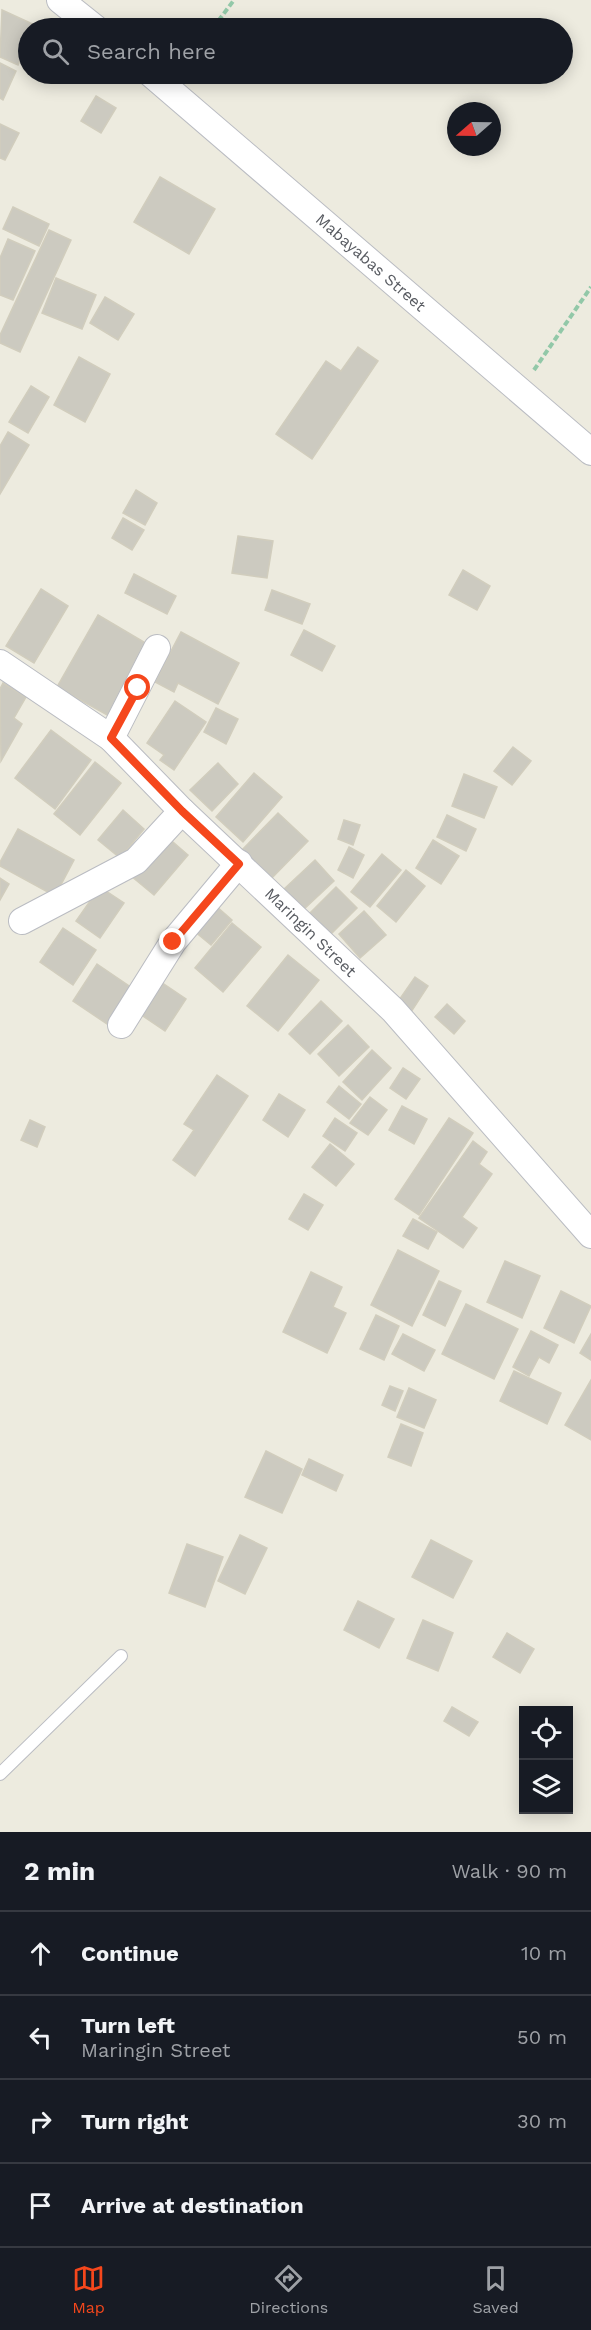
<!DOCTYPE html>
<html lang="en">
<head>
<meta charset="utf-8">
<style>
	body { margin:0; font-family:"Work Sans",sans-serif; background:#20242c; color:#f1f3f6 }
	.controls { position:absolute; right:18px; bottom:18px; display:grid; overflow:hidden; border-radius:0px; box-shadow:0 3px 15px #0003 }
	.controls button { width:54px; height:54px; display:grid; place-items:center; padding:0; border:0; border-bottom:2px solid #363941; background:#171b24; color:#f1f3f6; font:30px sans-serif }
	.compass { position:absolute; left:447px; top:102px; width:54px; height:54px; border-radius:50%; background:#171b24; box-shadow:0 3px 15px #0003; rotate:250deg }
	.stop { position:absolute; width:18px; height:18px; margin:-14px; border:4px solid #f5471c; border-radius:50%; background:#fff }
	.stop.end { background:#f5471c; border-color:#fff; box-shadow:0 2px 6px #0008 }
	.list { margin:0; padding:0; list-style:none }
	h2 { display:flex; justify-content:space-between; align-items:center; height:78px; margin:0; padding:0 24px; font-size:26px }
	h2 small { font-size:20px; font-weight:400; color:#9ea1a6 }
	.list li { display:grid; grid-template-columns:39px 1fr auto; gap:18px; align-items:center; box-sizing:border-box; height:84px; padding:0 24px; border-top:2px solid #363941 }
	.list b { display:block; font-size:22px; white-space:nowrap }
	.list p { margin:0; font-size:20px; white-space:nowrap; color:#9ea1a6 }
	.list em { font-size:20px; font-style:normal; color:#9ea1a6 }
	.icon { flex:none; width:33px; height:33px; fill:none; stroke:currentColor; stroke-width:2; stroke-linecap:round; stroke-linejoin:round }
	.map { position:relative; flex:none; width:591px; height:1832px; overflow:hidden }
	.search { position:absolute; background:#171b24; box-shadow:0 3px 15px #0003; left:18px; right:18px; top:18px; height:66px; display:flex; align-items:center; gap:15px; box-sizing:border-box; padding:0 21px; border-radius:33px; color:#9ea1a6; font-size:22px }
	.sheet { height:414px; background:#171b24 }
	nav { display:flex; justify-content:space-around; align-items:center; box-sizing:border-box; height:84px; border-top:2px solid #363941; background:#171b24; font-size:16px; color:#9ea1a6 }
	nav a { display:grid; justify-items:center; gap:3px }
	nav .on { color:#f5471c }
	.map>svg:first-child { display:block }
	.building { fill:#cccac0; stroke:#d1cdbd; stroke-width:1.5 }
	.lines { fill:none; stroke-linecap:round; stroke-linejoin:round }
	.service-casing { stroke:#babcc2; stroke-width:14 }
	.minor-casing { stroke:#babcc2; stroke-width:28 }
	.path { stroke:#92c8a8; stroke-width:4; stroke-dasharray:6 3; stroke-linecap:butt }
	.service { stroke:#fff; stroke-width:12 }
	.minor { stroke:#fff; stroke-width:26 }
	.route { stroke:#f5471c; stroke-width:8 }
	.labels { text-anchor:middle; stroke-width:5; stroke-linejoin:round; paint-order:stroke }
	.street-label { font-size:16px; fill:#585b61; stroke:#fff }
</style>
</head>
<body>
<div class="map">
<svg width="591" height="1832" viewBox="0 0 591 1832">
	<rect width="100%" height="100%" fill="#edebdf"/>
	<!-- building -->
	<g class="building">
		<path d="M2,10l33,15 -2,3h-5v11l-10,26 -18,-8z"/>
		<path d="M0,63l16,8 -13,29 -3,-2z"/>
		<path d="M96,96l20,12 -15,25 -20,-12z"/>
		<path d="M0,124l19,9 -14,27 -5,-2z"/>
		<path d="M160,177l55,32 -26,45 -55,-32z"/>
		<path d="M13,207l36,17 -10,22 -36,-17z"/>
		<path d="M49,230l22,10 -51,112 -20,-9v-8z"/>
		<path d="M8,239l27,12 -22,49 -13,-5v-37z"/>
		<path d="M56,278l40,17 -14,34 -40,-16z"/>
		<path d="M105,297l29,17 -16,26 -28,-17z"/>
		<path d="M358,347l20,14 -66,98 -36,-25 50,-73 15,10z"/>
		<path d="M79,357l31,17 -25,48 -31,-17z"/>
		<path d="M31,386l18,11 -21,36 -19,-11z"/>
		<path d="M8,432l21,13 -29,49v-48z"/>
		<path d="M136,490l21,13 -12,22 -22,-12z"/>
		<path d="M123,518l21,12 -12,20 -20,-12z"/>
		<path d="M238,536l35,5 -6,37 -35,-5z"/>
		<path d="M463,570l27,16 -13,24 -28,-15z"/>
		<path d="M134,574l42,22 -9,18 -42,-21z"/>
		<path d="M41,589l27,17 -34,57 -28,-17z"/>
		<path d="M272,590l38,14 -8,20 -37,-14z"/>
		<path d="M98,615l51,30 -40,71 -52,-29z"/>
		<path d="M304,630l31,16 -13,25 -31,-16z"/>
		<path d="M181,632l58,31 -21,41 -40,-21 -4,9 -19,-10z"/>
		<path d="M3,683l23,14 -12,21 8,6 -21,37 -1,-72z"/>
		<path d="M175,701l31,21 -32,48 -14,-10 4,-5 -17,-12z"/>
		<path d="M216,708l22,11 -12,25 -22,-12z"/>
		<path d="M51,730l40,30 -36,49 -40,-31z"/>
		<path d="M513,747l18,14 -19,24 -18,-14z"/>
		<path d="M95,762l26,21 -41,52 -26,-21z"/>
		<path d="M218,763l20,21 -26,27 -22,-21z"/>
		<path d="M254,773l28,24 -39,45 -27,-25z"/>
		<path d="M464,774l33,13 -13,31 -32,-12z"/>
		<path d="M123,810l21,19 -24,29 -22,-18z"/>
		<path d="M278,813l30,28 -38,39 -29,-29z"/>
		<path d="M447,815l29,14 -10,22 -29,-14z"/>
		<path d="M344,820l16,5 -7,20 -15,-6z"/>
		<path d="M18,829l56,31 -19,36 -55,-30v-4z"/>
		<path d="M166,836l22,19 -34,40 -23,-19z"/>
		<path d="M433,840l26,16 -18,28 -25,-16z"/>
		<path d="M349,847l15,8 -11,23 -15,-8z"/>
		<path d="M382,854l19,16 -31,37 -19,-15z"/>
		<path d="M315,860l19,21 -32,30 -19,-21z"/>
		<path d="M406,870l19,16 -29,36 -19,-16z"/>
		<path d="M0,878l9,6 -9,16z"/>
		<path d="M100,887l24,16 -24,35 -24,-17z"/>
		<path d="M336,887l21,21 -27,27 -21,-21z"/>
		<path d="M216,906l16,14 -21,25 -17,-14z"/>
		<path d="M364,911l22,24 -26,23 -21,-24z"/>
		<path d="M232,923l29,24 -38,45 -28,-24z"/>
		<path d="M63,928l33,22 -23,35 -33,-23z"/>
		<path d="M288,955l31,25 -41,51 -31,-25z"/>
		<path d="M97,964l38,26 -25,36 -37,-25z"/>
		<path d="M415,977l13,9 -17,26 -14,-9z"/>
		<path d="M158,980l28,19 -21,32 -28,-19z"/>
		<path d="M321,1001l21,20 -32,33 -21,-20z"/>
		<path d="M447,1004l18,17 -11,13 -19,-17z"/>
		<path d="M348,1025l21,22 -30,29 -21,-22z"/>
		<path d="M372,1050l19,18 -29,32 -19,-18z"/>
		<path d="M403,1068l17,11 -14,20 -16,-11z"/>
		<path d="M217,1075l31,21 -53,80 -22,-16 21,-30 -10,-6z"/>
		<path d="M339,1086l22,18 -12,15 -22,-17z"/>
		<path d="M279,1094l26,16 -17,27 -25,-17z"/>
		<path d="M370,1097l17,13 -19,25 -18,-12z"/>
		<path d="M402,1106l25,13 -13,25 -25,-14z"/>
		<path d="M335,1118l22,15 -12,18 -22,-15z"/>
		<path d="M449,1118l24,15 -54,82 -24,-16z"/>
		<path d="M30,1120l15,7 -8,20 -16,-7z"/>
		<path d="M473,1141l14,11 -8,12 13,10 -30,43 15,11 -14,20 -44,-30z"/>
		<path d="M330,1144l24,20 -18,22 -24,-19z"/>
		<path d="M304,1194l19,11 -15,25 -19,-11z"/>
		<path d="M413,1219l24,13 -9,17 -25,-13z"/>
		<path d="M398,1250l41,21 -27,55 -41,-21z"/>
		<path d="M505,1261l35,15 -18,42 -35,-16z"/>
		<path d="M311,1272l31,15 -9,20 13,6 -19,40 -44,-21z"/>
		<path d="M439,1281l22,10 -16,35 -22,-11z"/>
		<path d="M561,1291l30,15 -17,37 -30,-15z"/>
		<path d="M466,1304l52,25 -24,50 -52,-25z"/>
		<path d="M376,1315l23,11 -15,34 -24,-11z"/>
		<path d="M531,1331l27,14 -9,18 -10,-6 -10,19 -16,-9z"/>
		<path d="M403,1334l32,16 -11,21 -32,-17z"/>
		<path d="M591,1334v26l-11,-7z"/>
		<path d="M514,1371l47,22 -14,31 -47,-23z"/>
		<path d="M591,1380v60l-26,-15z"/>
		<path d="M390,1386l13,5 -8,20 -13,-6z"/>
		<path d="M409,1388l27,12 -12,28 -27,-11z"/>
		<path d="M401,1424l22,9 -12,33 -23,-9z"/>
		<path d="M266,1451l36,18 -20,44 -37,-16z"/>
		<path d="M309,1459l34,16 -7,16 -34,-16z"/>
		<path d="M240,1535l27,13 -22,46 -27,-13z"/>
		<path d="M431,1540l41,21 -19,37 -41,-21z"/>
		<path d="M187,1544l36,13 -18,50 -36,-14z"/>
		<path d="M358,1601l36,18 -15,29 -35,-18z"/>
		<path d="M423,1620l30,13 -15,38 -31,-13z"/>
		<path d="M507,1633l27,16 -14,24 -27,-16z"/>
		<path d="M452,1707l26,15 -9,14 -25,-15z"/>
	</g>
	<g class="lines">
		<defs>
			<path id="service" d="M0,1774l121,-118"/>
			<g id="minor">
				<path d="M60,0l35,28"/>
				<path d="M151,74l440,378"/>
				<path d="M0,663l111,75 71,73 211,199 198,225"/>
				<path d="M111,738l46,-90"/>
				<path d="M22,921l114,-60 46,-50"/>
				<path d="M121,1025l52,-83 66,-79"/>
			</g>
		</defs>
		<!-- service casing -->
		<use href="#service" class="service-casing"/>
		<!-- minor casing -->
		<use href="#minor" class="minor-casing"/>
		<!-- path -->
		<g class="path">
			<path d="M213,28l21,-28"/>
			<path d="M534,370l57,-83"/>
		</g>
		<!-- service -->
		<use href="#service" class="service"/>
		<!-- minor -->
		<use href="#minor" class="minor"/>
	</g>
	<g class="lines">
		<!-- route -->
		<path class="route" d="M138,688l-27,50 71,73 57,53 -66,78"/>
	</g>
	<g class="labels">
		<!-- street labels -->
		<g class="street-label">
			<text transform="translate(371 262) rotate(41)" y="6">Mabayabas Street</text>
			<text transform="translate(311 932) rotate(44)" y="6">Maringin Street</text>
		</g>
	</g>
</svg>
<div class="controls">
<button><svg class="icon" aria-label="locate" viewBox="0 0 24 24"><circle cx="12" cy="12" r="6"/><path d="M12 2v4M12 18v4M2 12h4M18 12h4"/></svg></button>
<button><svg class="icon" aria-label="layers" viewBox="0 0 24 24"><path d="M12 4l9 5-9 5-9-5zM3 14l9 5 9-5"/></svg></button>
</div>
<svg class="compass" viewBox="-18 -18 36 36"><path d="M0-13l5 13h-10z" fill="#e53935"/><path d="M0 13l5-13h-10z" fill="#9ea1a6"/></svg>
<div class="stop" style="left:138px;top:688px"></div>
<div class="stop end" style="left:173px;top:942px"></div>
<div class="search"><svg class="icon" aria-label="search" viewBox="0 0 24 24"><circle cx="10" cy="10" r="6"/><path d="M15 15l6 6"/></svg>Search here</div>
</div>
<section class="sheet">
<h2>2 min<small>Walk · 90 m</small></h2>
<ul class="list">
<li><svg class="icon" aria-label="ahead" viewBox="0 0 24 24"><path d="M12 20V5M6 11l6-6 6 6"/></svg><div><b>Continue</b></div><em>10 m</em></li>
<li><svg class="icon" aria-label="left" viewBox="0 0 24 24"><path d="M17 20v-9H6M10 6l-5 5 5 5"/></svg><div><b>Turn left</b><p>Maringin Street</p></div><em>50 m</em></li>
<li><svg class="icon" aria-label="right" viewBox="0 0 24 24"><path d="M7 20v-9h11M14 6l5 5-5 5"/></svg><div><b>Turn right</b></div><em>30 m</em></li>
<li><svg class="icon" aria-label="arrive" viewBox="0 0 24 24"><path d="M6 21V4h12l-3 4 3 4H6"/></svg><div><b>Arrive at destination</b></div></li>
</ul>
</section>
<nav>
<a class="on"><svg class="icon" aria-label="map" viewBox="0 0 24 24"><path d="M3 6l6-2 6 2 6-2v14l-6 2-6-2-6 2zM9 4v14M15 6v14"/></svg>Map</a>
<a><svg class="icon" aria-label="directions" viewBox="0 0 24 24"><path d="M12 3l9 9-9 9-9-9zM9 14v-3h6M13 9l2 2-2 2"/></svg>Directions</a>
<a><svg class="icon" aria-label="saved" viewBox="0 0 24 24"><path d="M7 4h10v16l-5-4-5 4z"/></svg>Saved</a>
</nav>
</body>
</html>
